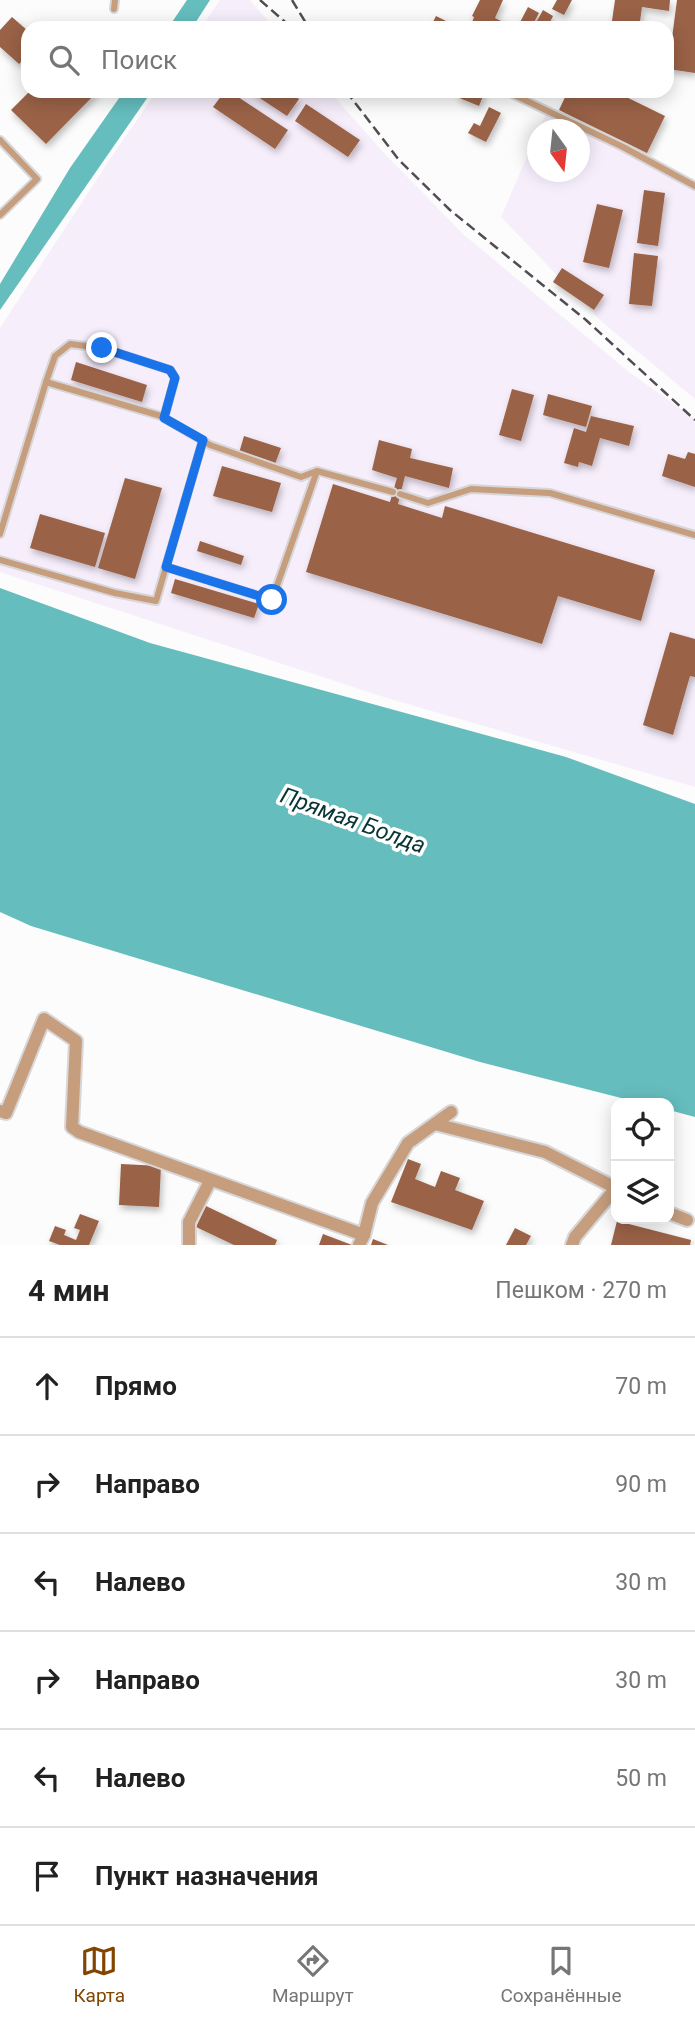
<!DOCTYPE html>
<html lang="ru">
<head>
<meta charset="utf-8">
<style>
	body { margin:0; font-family:Roboto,sans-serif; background:#f6f6f6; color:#222 }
	.controls { position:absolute; right:21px; bottom:21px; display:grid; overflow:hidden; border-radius:14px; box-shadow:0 4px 18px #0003 }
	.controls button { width:63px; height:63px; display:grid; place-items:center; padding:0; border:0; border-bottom:2px solid #e0e0e0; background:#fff; color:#222; font:35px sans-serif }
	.compass { position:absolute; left:527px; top:119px; width:63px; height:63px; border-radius:50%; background:#fff; box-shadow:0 4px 18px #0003; rotate:165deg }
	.stop { position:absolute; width:21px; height:21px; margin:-16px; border:5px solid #1a73e8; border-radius:50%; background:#fff }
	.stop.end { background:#1a73e8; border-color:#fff; box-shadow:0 2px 7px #0008 }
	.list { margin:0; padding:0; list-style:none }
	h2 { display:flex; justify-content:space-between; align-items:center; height:91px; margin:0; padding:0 28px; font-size:30px }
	h2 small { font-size:23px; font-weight:400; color:#767676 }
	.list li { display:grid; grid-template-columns:46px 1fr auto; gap:21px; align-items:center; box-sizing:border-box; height:98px; padding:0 28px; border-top:2px solid #e0e0e0 }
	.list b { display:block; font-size:26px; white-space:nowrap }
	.list em { font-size:23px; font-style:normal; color:#767676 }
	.icon { flex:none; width:38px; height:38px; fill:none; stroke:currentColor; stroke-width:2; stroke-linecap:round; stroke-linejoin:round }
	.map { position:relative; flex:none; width:695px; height:1245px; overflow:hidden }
	.search { position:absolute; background:#fff; box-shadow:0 4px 18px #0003; left:21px; right:21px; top:21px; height:77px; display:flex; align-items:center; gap:18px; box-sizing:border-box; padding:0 24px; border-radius:21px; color:#767676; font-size:26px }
	.sheet { height:679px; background:#fff }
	nav { display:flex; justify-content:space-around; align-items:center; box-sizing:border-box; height:98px; border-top:2px solid #e0e0e0; background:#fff; font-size:19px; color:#767676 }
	nav a { display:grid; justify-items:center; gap:4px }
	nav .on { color:#814500 }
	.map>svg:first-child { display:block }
	.built { fill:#f7eefc }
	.water { fill:#66bdbe }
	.building { fill:#9a6246; filter:url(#shadow) }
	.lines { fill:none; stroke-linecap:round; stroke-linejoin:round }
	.lane-casing { stroke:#d7d6d8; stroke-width:10 }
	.street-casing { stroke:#d7d6d8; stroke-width:16 }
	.lane { stroke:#c69e7e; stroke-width:6 }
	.street { stroke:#c69e7e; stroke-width:12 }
	.rail { stroke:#524c54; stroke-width:2.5; stroke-dasharray:10 5; stroke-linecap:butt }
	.route { stroke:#1a73e8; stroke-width:9 }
	.labels { text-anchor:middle; stroke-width:7; stroke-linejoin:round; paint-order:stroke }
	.water-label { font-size:23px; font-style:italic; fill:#093536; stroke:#fff }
</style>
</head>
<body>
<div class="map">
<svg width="695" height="1245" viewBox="0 0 695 1245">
	<defs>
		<filter id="shadow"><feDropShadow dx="2" dy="4" stdDeviation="3.5" flood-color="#0004"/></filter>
	</defs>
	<rect width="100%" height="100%" fill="#fcfcfc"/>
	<!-- built -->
	<g class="built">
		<path d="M220,0h30l24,28h-73z"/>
		<path d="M157,91h172l55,62 79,81 166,138 66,47v368l-305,-88 -390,-127v-244l114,-175z"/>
		<path d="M547,112l141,72 7,1v214l-93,-77 -101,-105 36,-84 1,39h42v-42l-41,-1z"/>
	</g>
	<!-- water -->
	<g class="water">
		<path d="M187,0h23l-18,28h-24z"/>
		<path d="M124,91h28l-152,219v-26l70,-116z"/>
		<path d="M0,588l150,55 416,114 129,47v313l-26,-7v-7h-28l-161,-41 -449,-136 -31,-14z"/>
	</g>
	<!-- building -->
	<g class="building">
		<path d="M480,0h23l-8,18 10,5 -3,5 -10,-2 -2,2h-20l4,-11 -2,-1z"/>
		<path d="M557,0h15l-8,15 -12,-6z"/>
		<path d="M615,0h55l-1,11 -27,-4 -3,21h-28z"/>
		<path d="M677,0h18v73l-27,-4z"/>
		<path d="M528,7l11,6 -8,15h-14z"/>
		<path d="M543,10l10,6 -6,12h-14z"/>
		<path d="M436,16l12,6 -3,6h-15z"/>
		<path d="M12,17l16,14v24l-9,9 -19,-17v-17z"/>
		<path d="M30,91h68l-52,53 -35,-34z"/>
		<path d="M225,91h4l59,39 -13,19 -62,-42z"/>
		<path d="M249,91h38l12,8 -12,17z"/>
		<path d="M459,91h26l-6,15 -22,-9z"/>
		<path d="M568,91h46l51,25 -18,37 -88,-43z"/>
		<path d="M306,104l54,36 -12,17 -53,-36z"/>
		<path d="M489,107l12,6 -15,29 -18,-9 6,-10 6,3z"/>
		<path d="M644,190l21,3 -7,53 -21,-3z"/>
		<path d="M597,204l26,6 -14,58 -26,-6z"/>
		<path d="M634,253l24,3 -6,50 -23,-2z"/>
		<path d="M562,268l42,27 -10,15 -41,-28z"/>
		<path d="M76,362l71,23 -5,17 -71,-22z"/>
		<path d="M512,389l22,6 -13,46 -22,-6z"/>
		<path d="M548,394l44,12 -6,21 -43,-12z"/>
		<path d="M591,416l43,10 -5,20 -29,-8 -8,28 -13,-4 -1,5 -14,-4 10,-35 12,4z"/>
		<path d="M244,436l37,12 -6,16 -36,-11z"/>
		<path d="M379,440l33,9 -2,9 43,10 -4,20 -44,-12 -7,28 44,14 3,-12 210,64 -14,51 -83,-25 -16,48 -236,-72 27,-88 57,18 7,-24 -25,-8z"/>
		<path d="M688,452l7,2v33l-33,-11 6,-22 17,5z"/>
		<path d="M222,466l59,17 -9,29 -59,-16z"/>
		<path d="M125,478l37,10 -27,91 -37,-11z"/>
		<path d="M40,514l65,19 -10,34 -65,-19z"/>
		<path d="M200,541l44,15 -3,9 -44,-14z"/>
		<path d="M175,579l84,25 -5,14 -83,-25z"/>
		<path d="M670,632l25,7v38l-5,-1 -17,59 -30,-10z"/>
		<path d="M408,1159l13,5 -6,15 20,8 6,-16 19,7 -5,12 29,11 -12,29 -81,-28z"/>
		<path d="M121,1164l40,2 -2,41 -40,-2z"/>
		<path d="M206,1206l71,34 -2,5h-41l-38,-18z"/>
		<path d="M80,1214l19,7 -10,24h-29l-11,-4 6,-15 11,4 -2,5 12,5 4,-10 -6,-2z"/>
		<path d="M617,1221l74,19 -1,5h-79z"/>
		<path d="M515,1228l16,8 -5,9h-20z"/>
		<path d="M323,1234l29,11h-33z"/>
		<path d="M373,1239l15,6h-17z"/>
	</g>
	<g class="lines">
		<defs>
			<g id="lane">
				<path d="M114,9l1,-9"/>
				<path d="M506,91l117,56 72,39"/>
				<path d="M0,140l37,39 -37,36"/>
				<path d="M46,382l9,-26 15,-12 32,4 68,22 5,8 -11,40"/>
				<path d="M400,494l28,9 43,-14 79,4 145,42"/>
				<path d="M0,534l46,-152 115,34 49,29 91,32 16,-6 76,21"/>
				<path d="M0,560l115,33 41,8 47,-161"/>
				<path d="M166,567l106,33 45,-129"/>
			</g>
			<g id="street">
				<path d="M0,1111l6,2 38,-94 32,22 -4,86 7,5 285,103"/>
				<path d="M435,1124l110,28 71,36"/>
				<path d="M669,1213l18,7"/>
				<path d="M189,1245v-23l21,-41"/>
				<path d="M359,1245l5,-10 8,-32 36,-60 43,-31"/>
				<path d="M572,1245l3,-8 41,-49"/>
			</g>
		</defs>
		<!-- lane casing -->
		<use href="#lane" class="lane-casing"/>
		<!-- street casing -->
		<use href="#street" class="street-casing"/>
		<!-- lane -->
		<use href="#lane" class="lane"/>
		<!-- street -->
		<use href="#street" class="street"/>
		<!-- rail -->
		<g class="rail">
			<path d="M260,0l32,28"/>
			<path d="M292,0l17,28"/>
			<path d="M346,91l53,69 51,50 136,110 109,100"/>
		</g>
	</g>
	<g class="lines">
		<!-- route -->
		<path class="route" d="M102,348l68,22 5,8 -11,40 39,22 -37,127 106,33"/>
	</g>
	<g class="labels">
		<!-- water labels -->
		<g class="water-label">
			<text transform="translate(353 820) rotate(20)" y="8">Прямая Болда</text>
		</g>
	</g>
</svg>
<div class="controls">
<button><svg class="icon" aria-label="locate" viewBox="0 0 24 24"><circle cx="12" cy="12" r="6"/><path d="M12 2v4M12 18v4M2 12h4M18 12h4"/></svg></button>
<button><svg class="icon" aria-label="layers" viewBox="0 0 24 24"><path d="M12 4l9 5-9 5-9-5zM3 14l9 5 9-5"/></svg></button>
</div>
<svg class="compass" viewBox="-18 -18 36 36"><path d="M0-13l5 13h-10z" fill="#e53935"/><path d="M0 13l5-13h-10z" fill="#767676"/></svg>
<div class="stop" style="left:272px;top:600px"></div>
<div class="stop end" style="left:102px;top:348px"></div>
<div class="search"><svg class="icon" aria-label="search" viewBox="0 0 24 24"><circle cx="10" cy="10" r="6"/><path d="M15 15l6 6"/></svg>Поиск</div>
</div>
<section class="sheet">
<h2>4 мин<small>Пешком · 270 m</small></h2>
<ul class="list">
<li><svg class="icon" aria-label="ahead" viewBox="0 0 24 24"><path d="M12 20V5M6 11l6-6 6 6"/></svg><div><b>Прямо</b></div><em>70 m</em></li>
<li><svg class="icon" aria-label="right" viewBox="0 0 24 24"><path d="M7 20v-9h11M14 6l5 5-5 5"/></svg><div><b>Направо</b></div><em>90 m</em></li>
<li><svg class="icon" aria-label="left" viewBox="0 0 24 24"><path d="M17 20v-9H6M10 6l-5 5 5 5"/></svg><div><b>Налево</b></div><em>30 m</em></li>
<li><svg class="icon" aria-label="right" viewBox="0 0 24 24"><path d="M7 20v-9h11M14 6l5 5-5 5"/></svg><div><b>Направо</b></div><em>30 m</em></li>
<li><svg class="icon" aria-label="left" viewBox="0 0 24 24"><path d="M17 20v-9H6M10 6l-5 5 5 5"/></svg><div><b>Налево</b></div><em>50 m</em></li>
<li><svg class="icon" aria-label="arrive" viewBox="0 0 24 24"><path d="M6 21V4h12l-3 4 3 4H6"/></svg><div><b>Пункт назначения</b></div></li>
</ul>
</section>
<nav>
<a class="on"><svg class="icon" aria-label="map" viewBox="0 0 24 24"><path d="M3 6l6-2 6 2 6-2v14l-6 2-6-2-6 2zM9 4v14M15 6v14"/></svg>Карта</a>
<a><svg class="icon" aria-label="directions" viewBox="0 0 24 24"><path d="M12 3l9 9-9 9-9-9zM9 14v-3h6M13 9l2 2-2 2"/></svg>Маршрут</a>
<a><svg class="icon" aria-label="saved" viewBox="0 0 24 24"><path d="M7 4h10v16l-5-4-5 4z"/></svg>Сохранённые</a>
</nav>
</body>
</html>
